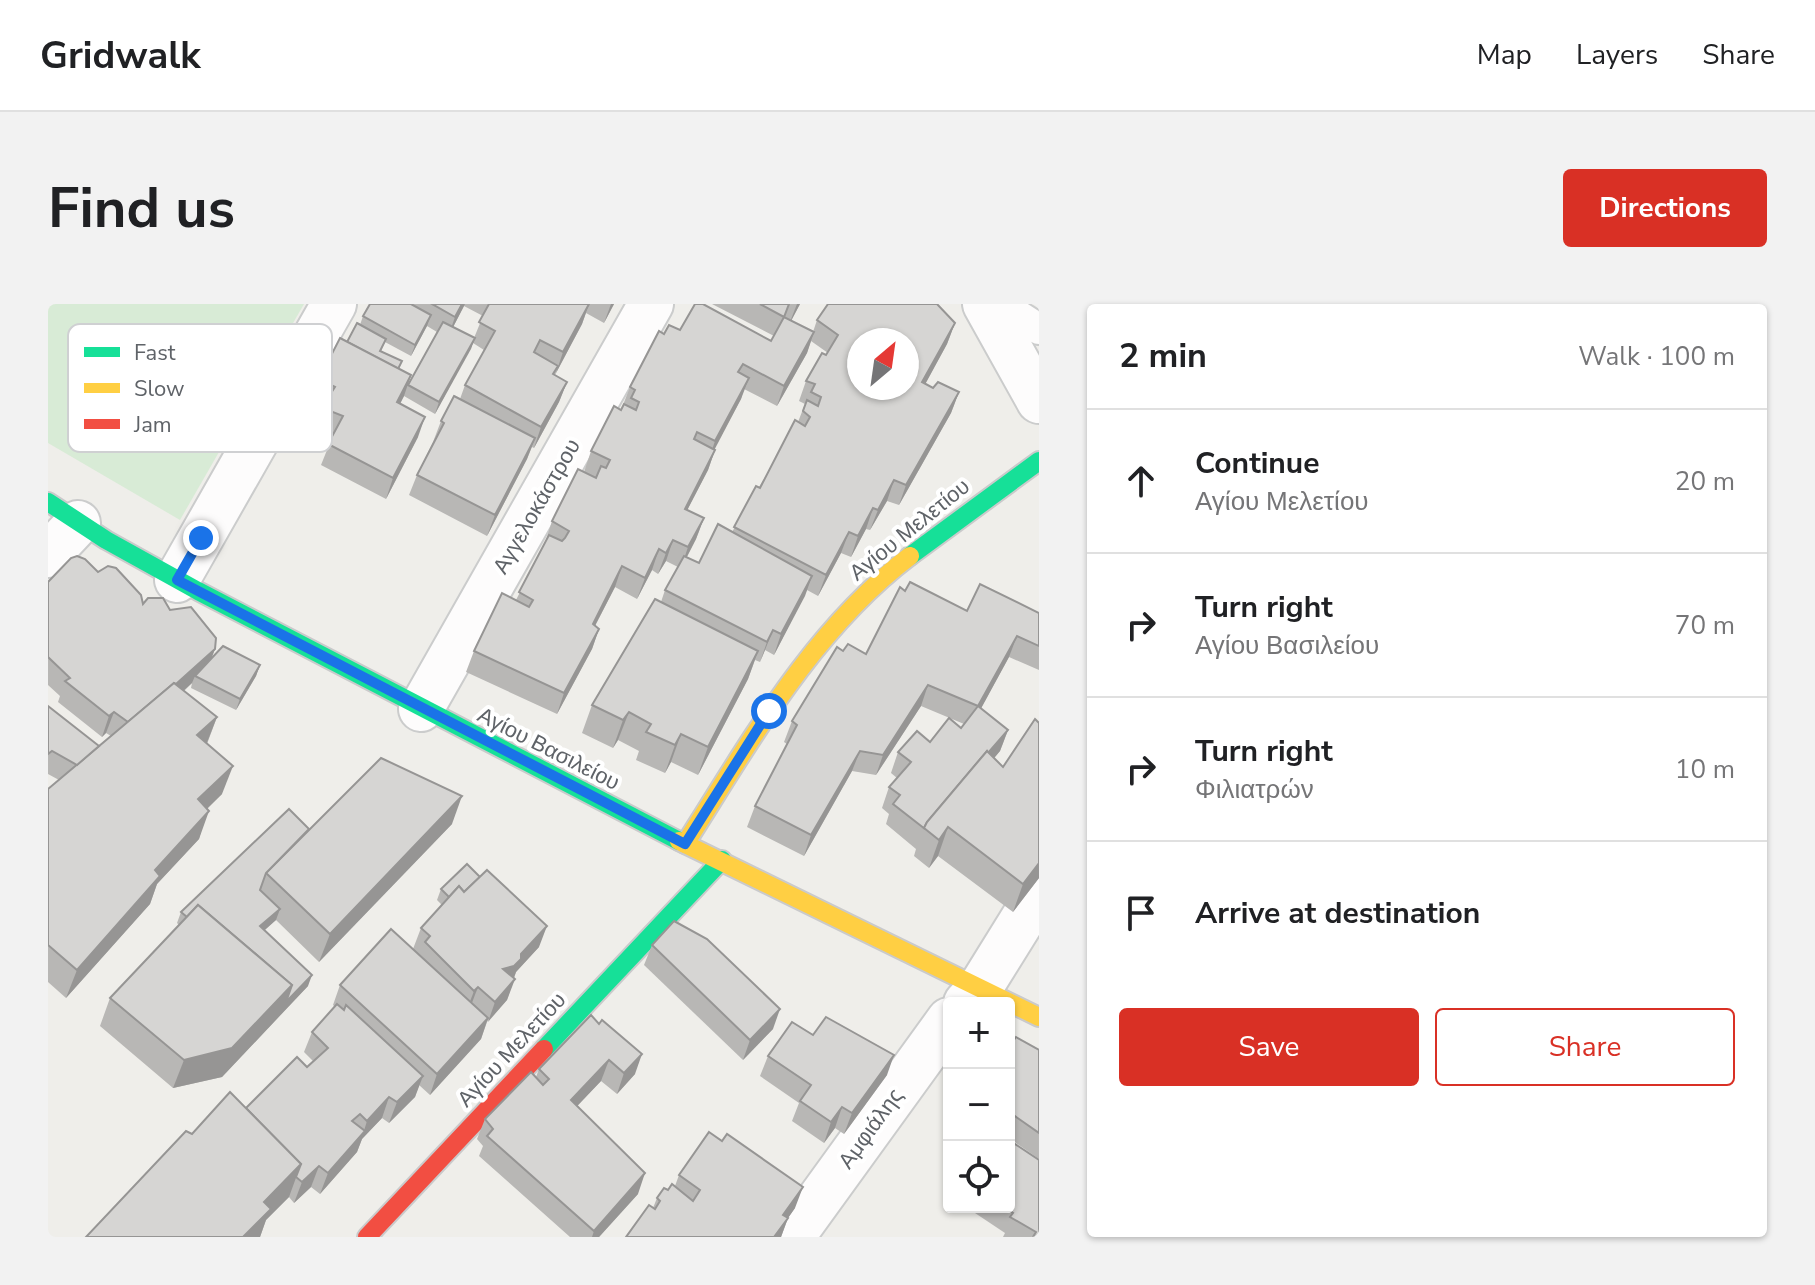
<!DOCTYPE html>
<html lang="en">
<head>
<meta charset="utf-8">
<style>
	body { margin:0; font-family:"Nunito Sans",sans-serif; background:#f2f2f2; color:#202124 }
	.controls { position:absolute; right:24px; bottom:24px; display:grid; overflow:hidden; border-radius:8px; box-shadow:0 2px 6px #0004 }
	.controls button { width:72px; height:72px; display:grid; place-items:center; padding:0; border:0; border-bottom:2px solid #e0e0e0; background:#fff; color:#202124; font:40px sans-serif }
	.compass { position:absolute; left:799px; top:24px; width:72px; height:72px; border-radius:50%; background:#fff; box-shadow:0 2px 6px #0004; rotate:29deg }
	.stop { position:absolute; width:24px; height:24px; margin:-18px; border:6px solid #1a73e8; border-radius:50%; background:#fff }
	.stop.end { background:#1a73e8; border-color:#fff; box-shadow:0 2px 8px #0008 }
	.list { margin:0; padding:0; list-style:none }
	h2 { display:flex; justify-content:space-between; align-items:center; height:104px; margin:0; padding:0 32px; font-size:34px }
	h2 small { font-size:26px; font-weight:400; color:#757577 }
	.list li { display:grid; grid-template-columns:52px 1fr auto; gap:24px; align-items:center; box-sizing:border-box; height:144px; padding:0 32px; border-top:2px solid #e0e0e0 }
	.list b { display:block; font-size:30px; white-space:nowrap }
	.list p { margin:0; font-size:26px; white-space:nowrap; color:#757577 }
	.list em { font-size:26px; font-style:normal; color:#757577 }
	.actions { display:flex; gap:16px; padding:24px 32px }
	.actions a { flex:1; padding:18px 0; border:2px solid #d93025; border-radius:8px; text-align:center; font-size:28px; color:#d93025 }
	.actions .main { background:#d93025; color:#fff }
	.icon { flex:none; width:44px; height:44px; fill:none; stroke:currentColor; stroke-width:2; stroke-linecap:round; stroke-linejoin:round }
	.map { position:relative; flex:none; width:991px; height:933px; overflow:hidden; border-radius:8px }
	header { display:flex; align-items:center; gap:48px; box-sizing:border-box; height:112px; padding:0 40px; background:#fff; border-bottom:2px solid #e0e0e0 }
	header strong { font-size:38px }
	nav { display:flex; gap:44px; margin-inline-start:auto; font-size:28px }
	.intro { display:flex; align-items:center; justify-content:space-between; box-sizing:border-box; height:192px; padding:0 48px }
	h1 { margin:0; font-size:56px }
	.button { padding:20px 36px; border-radius:8px; background:#d93025; color:#fff; font-size:28px; font-weight:700 }
	main { display:flex; gap:48px; padding:0 48px }
	aside { flex:1; background:#fff; border-radius:8px; box-shadow:0 2px 6px #0004 }
	.map>svg:first-child { display:block }
	.green { fill:#d8ebd6 }
	.lines { fill:none; stroke-linecap:round; stroke-linejoin:round }
	.lane-casing { stroke:#cbcccc; stroke-width:34 }
	.street-casing { stroke:#cbcccc; stroke-width:48 }
	.fast-casing { stroke:#cacacb; stroke-width:22 }
	.slow-casing { stroke:#cacacb; stroke-width:22 }
	.jam-casing { stroke:#cacacb; stroke-width:22 }
	.lane { stroke:#fdfcfc; stroke-width:30 }
	.street { stroke:#fdfcfc; stroke-width:44 }
	.fast { stroke:#16e098; stroke-width:18 }
	.slow { stroke:#ffcf43; stroke-width:18 }
	.jam { stroke:#f24e42; stroke-width:18 }
	.wall { fill:#b8b7b5; fill-rule:evenodd }
	.shaded-wall { fill:#969594 }
	.building { fill:#d6d5d3; stroke:#969594; stroke-width:2; fill-rule:evenodd }
	.route { stroke:#1a73e8; stroke-width:10 }
	.labels { text-anchor:middle; stroke-width:8; stroke-linejoin:round; paint-order:stroke }
	.street-label { font-size:22px; fill:#5f6368; stroke:#fff }
	.key { fill:#fff; stroke:#cfd0d2; stroke-width:2 }
	.key-label { font-size:22px; fill:#5f6368 }
</style>
</head>
<body>
<header>
<strong>Gridwalk</strong>
<nav><a>Map</a><a>Layers</a><a>Share</a></nav>
</header>
<div class="intro"><h1>Find us</h1><a class="button">Directions</a></div>
<main>
<div class="map">
<svg width="991" height="933" viewBox="0 0 991 933">
	<rect width="100%" height="100%" fill="#efeeea"/>
	<!-- green -->
	<path class="green" d="M0,0h256l-124,216 -132,-77z"/>
	<g class="lines">
		<defs>
			<path id="lane" d="M952,0l39,25"/>
			<g id="street">
				<path d="M937,0l54,97"/>
				<path d="M0,251l30,-32"/>
				<path d="M129,276l157,-276"/>
				<path d="M373,405l230,-405"/>
				<path d="M918,699l14,-15 59,-95"/>
				<path d="M744,933l157,-217"/>
			</g>
			<g id="fast">
				<path d="M0,198l58,38 92,51 481,250"/>
				<path d="M862,252l129,-95"/>
				<path d="M496,745l178,-189"/>
			</g>
			<g id="slow">
				<path d="M631,537l360,176"/>
				<path d="M637,540c65,-102 127,-214 225,-288"/>
			</g>
			<path id="jam" d="M319,933l177,-188"/>
		</defs>
		<!-- lane casing -->
		<use href="#lane" class="lane-casing"/>
		<!-- street casing -->
		<use href="#street" class="street-casing"/>
		<!-- fast casing -->
		<use href="#fast" class="fast-casing"/>
		<!-- slow casing -->
		<use href="#slow" class="slow-casing"/>
		<!-- jam casing -->
		<use href="#jam" class="jam-casing"/>
		<!-- lane -->
		<use href="#lane" class="lane"/>
		<!-- street -->
		<use href="#street" class="street"/>
		<!-- fast -->
		<use href="#fast" class="fast"/>
		<!-- slow -->
		<use href="#slow" class="slow"/>
		<!-- jam -->
		<use href="#jam" class="jam"/>
	</g>
	<!-- wall -->
	<g class="wall">
		<path d="M322,0h244l-10,19 -18,-10 -4,11 -27,51 12,7 -8,20 -25,46 -2,-1 -5,12 -40,77 -78,-41 8,-20 16,-33 8,-21 19,-22 5,-14 19,-35 -11,-7 -38,71 -31,-18 -4,8 18,33 -32,62 -65,-34 12,-30 -10,-4 -7,-6 7,-19 -12,-6 8,-21 41,-54 3,-9zM416,2l19,10 -9,22 -21,-11zM379,22l10,6 -29,53 3,-10 -12,-6 3,-8 -21,-10 4,-9 26,14z"/>
		<path d="M664,0h88l-9,16 22,12 4,-12 138,3 -8,21 -22,40 8,4 26,4 -8,21 -52,92 -12,-4 -17,29 -4,-1 -15,28 -10,-4 -23,43 -11,-6 -33,65 -9,-5 -5,12 -5,-2 -7,19 -50,96 -27,-13 -6,11 -29,-13 3,-9 -21,-11 -5,8 -31,-15 10,-28 69,-103 4,-12 13,-23 -12,-6 -8,13 -6,-4 -15,29 -22,-12 -20,39 4,3 -7,20 -35,65 -91,-42 8,-21 42,-51 29,-57 7,-22 32,-49 7,-21 30,-41 9,-23 34,-53 16,-4 91,11 3,-5zM763,37l17,12 -22,28 -7,20 6,3 -7,18 -66,110 -33,31 -12,-6 9,-18 8,-21 -17,-8 21,-40 7,-20 -1,-1 27,-50 3,-10 33,17 30,-53z"/>
		<path d="M50,268l45,32 27,6 45,39 -4,10 49,6 -4,11 -20,34 -45,-22 1,-5 -8,8 33,26 -10,27 15,50 -15,15 -8,30 -42,45 -7,20 -84,94 -18,-16v-193l11,-9 -11,-6v-68l51,40 12,-10 -5,-3 -4,4 -44,-35 2,-6 -12,-11v-103z"/>
		<path d="M857,287l62,20 72,2v57l-30,-13 -28,51 27,22 -8,21 -6,7 45,120 -26,34 -75,-56 -9,12 -15,-12 2,-7 -30,-25 3,-10 -7,-6 7,-21 8,-9 -6,-5 7,-21 32,-10 31,-14 3,-4 -43,-18 -45,69 -24,-4 -48,85 -57,-29 8,-21 32,-62 -3,-2 8,-21 51,-70 23,3z"/>
		<path d="M404,520l-133,138 -43,-42 -12,10 44,56 -86,91 -49,11 -73,-62 10,-28 69,-73 -2,-2 4,-11 128,-83z"/>
		<path d="M393,585l98,58 -23,25 -9,28 -20,22 -6,17 -51,56 -11,-10 -4,12 -26,26 -7,-5 -20,21 -5,13 -37,42 -9,-7 -17,16 -5,-6 -23,23 -6,17 -68,-103 54,-26 61,-41 6,-6 -9,-9 8,-20 23,-25 -2,-2 7,-20 73,-36 8,-21 21,-23 -5,-5z"/>
		<path d="M604,641l121,84 -30,31 -99,-95z"/>
		<path d="M543,711l44,59 -18,20 -16,-13 -24,25 61,88 -39,43h-29l-91,-81 4,-10 -6,-7 8,-20 51,-42 3,-8z"/>
		<path d="M765,731l74,40 -43,59 -9,-6 -11,15 -32,-22 7,-18 -39,-27 8,-20z"/>
		<path d="M961,743l30,3v109l-30,-21z"/>
		<path d="M961,836l30,97h-36l2,-4 -39,-26h43z"/>
		<path d="M631,871l116,33 -7,10 -7,19h-155l27,-29 4,-10 11,-8 7,-4z"/>
	</g>
	<!-- shaded-wall -->
	<g class="shaded-wall">
		<path d="M414,0h3l-17,33 7,-20z"/>
		<path d="M541,0l-7,20 -26,49 7,-21z"/>
		<path d="M563,0h3l-10,19z"/>
		<path d="M749,0h3l-12,23z"/>
		<path d="M383,11l-4,11 -16,30 4,-11z"/>
		<path d="M907,19l-8,21 -32,59 7,-21z"/>
		<path d="M766,28l-7,21 -30,53 7,-20z"/>
		<path d="M427,34l-4,11 -36,65 4,-12z"/>
		<path d="M363,71l-7,21 -14,27 7,-21z"/>
		<path d="M701,74l-8,21 -33,63 7,-21z"/>
		<path d="M519,78l-8,20 -25,46 7,-21z"/>
		<path d="M911,88l-8,21 -52,92 7,-20z"/>
		<path d="M377,113l-7,20 -32,62 7,-21z"/>
		<path d="M487,134l-8,21 -40,77 8,-21z"/>
		<path d="M667,146l-7,20 -31,60 8,-21z"/>
		<path d="M846,176l-7,21 -17,29 8,-20z"/>
		<path d="M825,204l-7,21 -15,28 7,-21z"/>
		<path d="M656,214l-8,21 -15,29 7,-21z"/>
		<path d="M801,228l-8,21 -23,43 8,-21z"/>
		<path d="M625,236l-7,21 -8,13 8,-21z"/>
		<path d="M611,245l-7,21 -15,29 8,-21z"/>
		<path d="M574,262l-7,21 -30,58 8,-21z"/>
		<path d="M764,272l-7,20 -31,59 7,-21z"/>
		<path d="M551,325l-7,20 -35,65 7,-21z"/>
		<path d="M725,326l-8,20 -5,12 7,-20z"/>
		<path d="M969,332l-8,21 -38,70 7,-21z"/>
		<path d="M167,345l-8,21 -12,6 -3,7 -69,62 8,-20z"/>
		<path d="M710,347l-10,28 -50,96 10,-28z"/>
		<path d="M212,361l-4,11 -20,34 4,-11z"/>
		<path d="M880,381l-7,21 -45,69 7,-20z"/>
		<path d="M66,408l-8,21 -4,4 7,-21z"/>
		<path d="M581,408l-11,28 -5,8 10,-28z"/>
		<path d="M169,413l-11,28 -9,-10z"/>
		<path d="M960,426l-8,21 -69,83 -6,-5z"/>
		<path d="M633,430l-10,28 -6,11 10,-28z"/>
		<path d="M812,447l-8,20 -48,85 7,-21z"/>
		<path d="M185,462l-11,28 -34,33 10,-28z"/>
		<path d="M414,492l-10,28 -133,138 11,-28z"/>
		<path d="M161,507l-10,28 -42,45 -7,20 -84,94 11,-28 78,-100z"/>
		<path d="M900,523l-10,29 -9,12 10,-28z"/>
		<path d="M991,559v15l-26,34 10,-28z"/>
		<path d="M232,605l-4,11 -20,18 4,-12z"/>
		<path d="M499,622l-8,21 -23,25 -3,8 -10,-11 18,-15z"/>
		<path d="M264,671l-4,11 -86,91 -49,11 11,-28 108,-75z"/>
		<path d="M467,675l-8,21 -19,22 7,-20z"/>
		<path d="M430,683l-8,21 -4,4 8,-21z"/>
		<path d="M732,705l-7,20 -30,31 7,-20z"/>
		<path d="M440,714l-7,21 -51,56 7,-21z"/>
		<path d="M594,750l-7,20 -18,20 7,-21z"/>
		<path d="M846,751l-7,20 -43,59 8,-21z"/>
		<path d="M561,756l-8,21 -38,40 8,-21z"/>
		<path d="M375,772l-8,21 -26,26 8,-21z"/>
		<path d="M341,793l-7,21 -20,21 -5,13 -37,42 8,-21 35,-39 4,-13z"/>
		<path d="M794,803l-7,21 -11,15 7,-21z"/>
		<path d="M253,860l-12,33 -23,23 -6,17h-17l21,-35z"/>
		<path d="M271,862l-8,21 -17,16 8,-21z"/>
		<path d="M597,869l-7,21 -39,43h-7l2,-6z"/>
		<path d="M755,883l-8,21 -7,10 -7,19h-7l9,-22z"/>
	</g>
	<!-- building -->
	<g class="building">
		<path d="M322,0h41l20,11 -16,30 -52,-29z"/>
		<path d="M384,0h30l-7,13z"/>
		<path d="M441,0h100l-26,48 -23,-12 -6,12 24,14 -5,8 14,8 -26,45 -76,-42 30,-54 -16,-9z"/>
		<path d="M647,0h8l68,37 13,-24 30,15 -30,54 -41,-22 -5,8 11,6 -34,63 -18,-9 -3,7 21,11 -30,59 19,9 -16,29 -15,-7 -7,13 -7,-4 -14,29 -23,-12 -29,58 6,5 -35,64 -90,-42 28,-58 27,14 4,-7 -14,-8 30,-57 13,6 3,-3 4,-7 -17,-10 26,-52 18,9 5,-12 5,2 4,-8 -19,-9 23,-45 7,4 3,-6 12,6 3,-8 -8,-4 4,-8 -5,-3 29,-56 5,3 5,-9 11,5z"/>
		<path d="M712,0h29l-5,13z"/>
		<path d="M780,0h109l18,19 -33,59 11,6 5,-6 21,10 -53,93 -12,-5 -16,30 -5,-2 -15,28 -9,-4 -23,43 -92,-48 22,-41 4,2 35,-68 10,6 5,-9 -7,-6 4,-11 11,6 3,-9 -10,-5 4,-8 -9,-3 16,-28 4,2 12,-20 -21,-15zM811,36h48v48h-48z"/>
		<path d="M395,18l32,16 -36,64 -31,-17z"/>
		<path d="M309,19l29,16 -6,12 22,10 -4,8 -51,-27z"/>
		<path d="M292,34l71,37 -14,27 28,15 -32,61 -65,-34 15,-28 -13,-5 -6,-7 11,-17 -16,-8z"/>
		<path d="M406,92l81,42 -40,77 -78,-40 27,-52 -3,-2z"/>
		<path d="M670,220l94,52 -31,58 -8,-4 -6,12 -102,-52 19,-34 15,7z"/>
		<path d="M29,252l8,3 13,13 10,-6 8,2 25,27 2,9 5,-6h15l7,12 21,-3 25,31 -1,11 -39,35 -2,-1 -46,39 -14,-10 -5,4 -44,-35 5,-3 -22,-21v-75l23,-24z"/>
		<path d="M862,278l57,29 13,-27 59,29v33l-22,-10 -39,70 30,24 -20,23 -1,-2 -60,71 -3,6 1,1 -32,-25 7,-9 -11,-8 22,-25 -13,-10 19,-21 13,11 19,-24 12,10 17,-22 -50,-21 -45,70 -23,-4 -49,84 -56,-29 42,-81 -5,-4 45,-74 6,4 5,-7 18,10 34,-67 5,4z"/>
		<path d="M607,295l103,52 -50,96 -27,-13 -6,11 -29,-13 5,-8 -22,-12 -6,8 -31,-15z"/>
		<path d="M175,342l37,19 -20,34 -45,-23z"/>
		<path d="M126,379l43,34 -20,18 36,31 -35,33 11,12 -54,59 5,6 -83,94 -29,-25v-156z"/>
		<path d="M0,402l51,40 -22,19 -25,-14 -4,3z"/>
		<path d="M987,415l4,4v140l-16,21 -75,-57 -9,13 -15,-12 3,-6 60,-71 16,16z"/>
		<path d="M333,454l81,38 -132,138 -64,-61z"/>
		<path d="M241,505l20,20 -43,44 -6,17 20,19 -20,17 52,49 -26,27 6,-17 -94,-80 -11,12 -6,-5z"/>
		<path d="M419,560l13,13 -16,15 -5,-6 -10,11 -8,-8z"/>
		<path d="M439,566l60,56 -26,28v5l-7,7 -11,3 12,10 -20,23 -17,-15 -4,4 -49,-49 5,-6 -9,-8 38,-42 5,6z"/>
		<path d="M150,601l94,80 -60,63 -48,12 -74,-62z"/>
		<path d="M626,617l33,18 73,70 -30,31 -98,-95z"/>
		<path d="M343,625l97,89 -51,56 -97,-89z"/>
		<path d="M289,700l7,6 2,-5 77,71 -26,26 -8,-5 -22,24 -7,-7 -8,7 13,10 -37,42 -9,-7 -17,16 -6,-5 5,-13 -55,-56 51,-51 10,10 21,-19 -16,-16z"/>
		<path d="M543,711l8,9 3,-4 40,34 -18,19 -15,-13 -38,40 74,73 -51,58 -107,-95 6,-7 -8,-10 46,-47 12,13 6,-6 -10,-10z"/>
		<path d="M778,713l68,38 -42,58 -10,-6 -11,15 -31,-21 11,-16 -43,-29 24,-34 21,13z"/>
		<path d="M968,733l23,13v83l-30,-21v-65z"/>
		<path d="M182,788l71,72 -37,38 7,7 -28,28h-157l100,-106 6,3z"/>
		<path d="M661,828l13,9 5,-7 76,53 -20,28 5,3 -14,19h-148l23,-32 6,4 5,-8 -3,-3 7,-10 4,2 4,-6 21,17 7,-11 -21,-15z"/>
		<path d="M961,836l30,20v77h-6l3,-5 -26,-15 3,-4 -8,-6h4z"/>
	</g>
	<g class="lines">
		<!-- route -->
		<path class="route" d="M153,234l-24,42 508,264 84,-133"/>
	</g>
	<g class="labels">
		<!-- street labels -->
		<g class="street-label">
			<text transform="translate(488 202) rotate(-60)" y="8">Αγγελοκάστρου</text>
			<text transform="translate(861 225) rotate(-39)" y="8">Αγίου Μελετίου</text>
			<text transform="translate(501 444) rotate(27)" y="8">Αγίου Βασιλείου</text>
			<text transform="translate(463 745) rotate(-47)" y="8">Αγίου Μελετίου</text>
			<text transform="translate(822 824) rotate(-54)" y="8">Αμφιάλης</text>
		</g>
	</g>
	<!-- legend -->
	<rect x="20" y="20" width="264" height="128" rx="12" class="key"/>
	<rect x="36" y="43" width="36" height="10" fill="#16e098"/>
	<rect x="36" y="79" width="36" height="10" fill="#ffcf43"/>
	<rect x="36" y="115" width="36" height="10" fill="#f24e42"/>
	<g class="key-label">
		<text x="86" y="56">Fast</text>
		<text x="86" y="92">Slow</text>
		<text x="86" y="128">Jam</text>
	</g>
</svg>
<div class="controls">
<button>+</button>
<button>−</button>
<button><svg class="icon" aria-label="locate" viewBox="0 0 24 24"><circle cx="12" cy="12" r="6"/><path d="M12 2v4M12 18v4M2 12h4M18 12h4"/></svg></button>
</div>
<svg class="compass" viewBox="-18 -18 36 36"><path d="M0-13l5 13h-10z" fill="#e53935"/><path d="M0 13l5-13h-10z" fill="#757577"/></svg>
<div class="stop" style="left:721px;top:407px"></div>
<div class="stop end" style="left:153px;top:234px"></div>
</div>
<aside>
<h2>2 min<small>Walk · 100 m</small></h2>
<ul class="list">
<li><svg class="icon" aria-label="ahead" viewBox="0 0 24 24"><path d="M12 20V5M6 11l6-6 6 6"/></svg><div><b>Continue</b><p>Αγίου Μελετίου</p></div><em>20 m</em></li>
<li><svg class="icon" aria-label="right" viewBox="0 0 24 24"><path d="M7 20v-9h11M14 6l5 5-5 5"/></svg><div><b>Turn right</b><p>Αγίου Βασιλείου</p></div><em>70 m</em></li>
<li><svg class="icon" aria-label="right" viewBox="0 0 24 24"><path d="M7 20v-9h11M14 6l5 5-5 5"/></svg><div><b>Turn right</b><p>Φιλιατρών</p></div><em>10 m</em></li>
<li><svg class="icon" aria-label="arrive" viewBox="0 0 24 24"><path d="M6 21V4h12l-3 4 3 4H6"/></svg><div><b>Arrive at destination</b></div></li>
</ul>
<div class="actions"><a class="main">Save</a><a>Share</a></div>
</aside>
</main>
</body>
</html>
